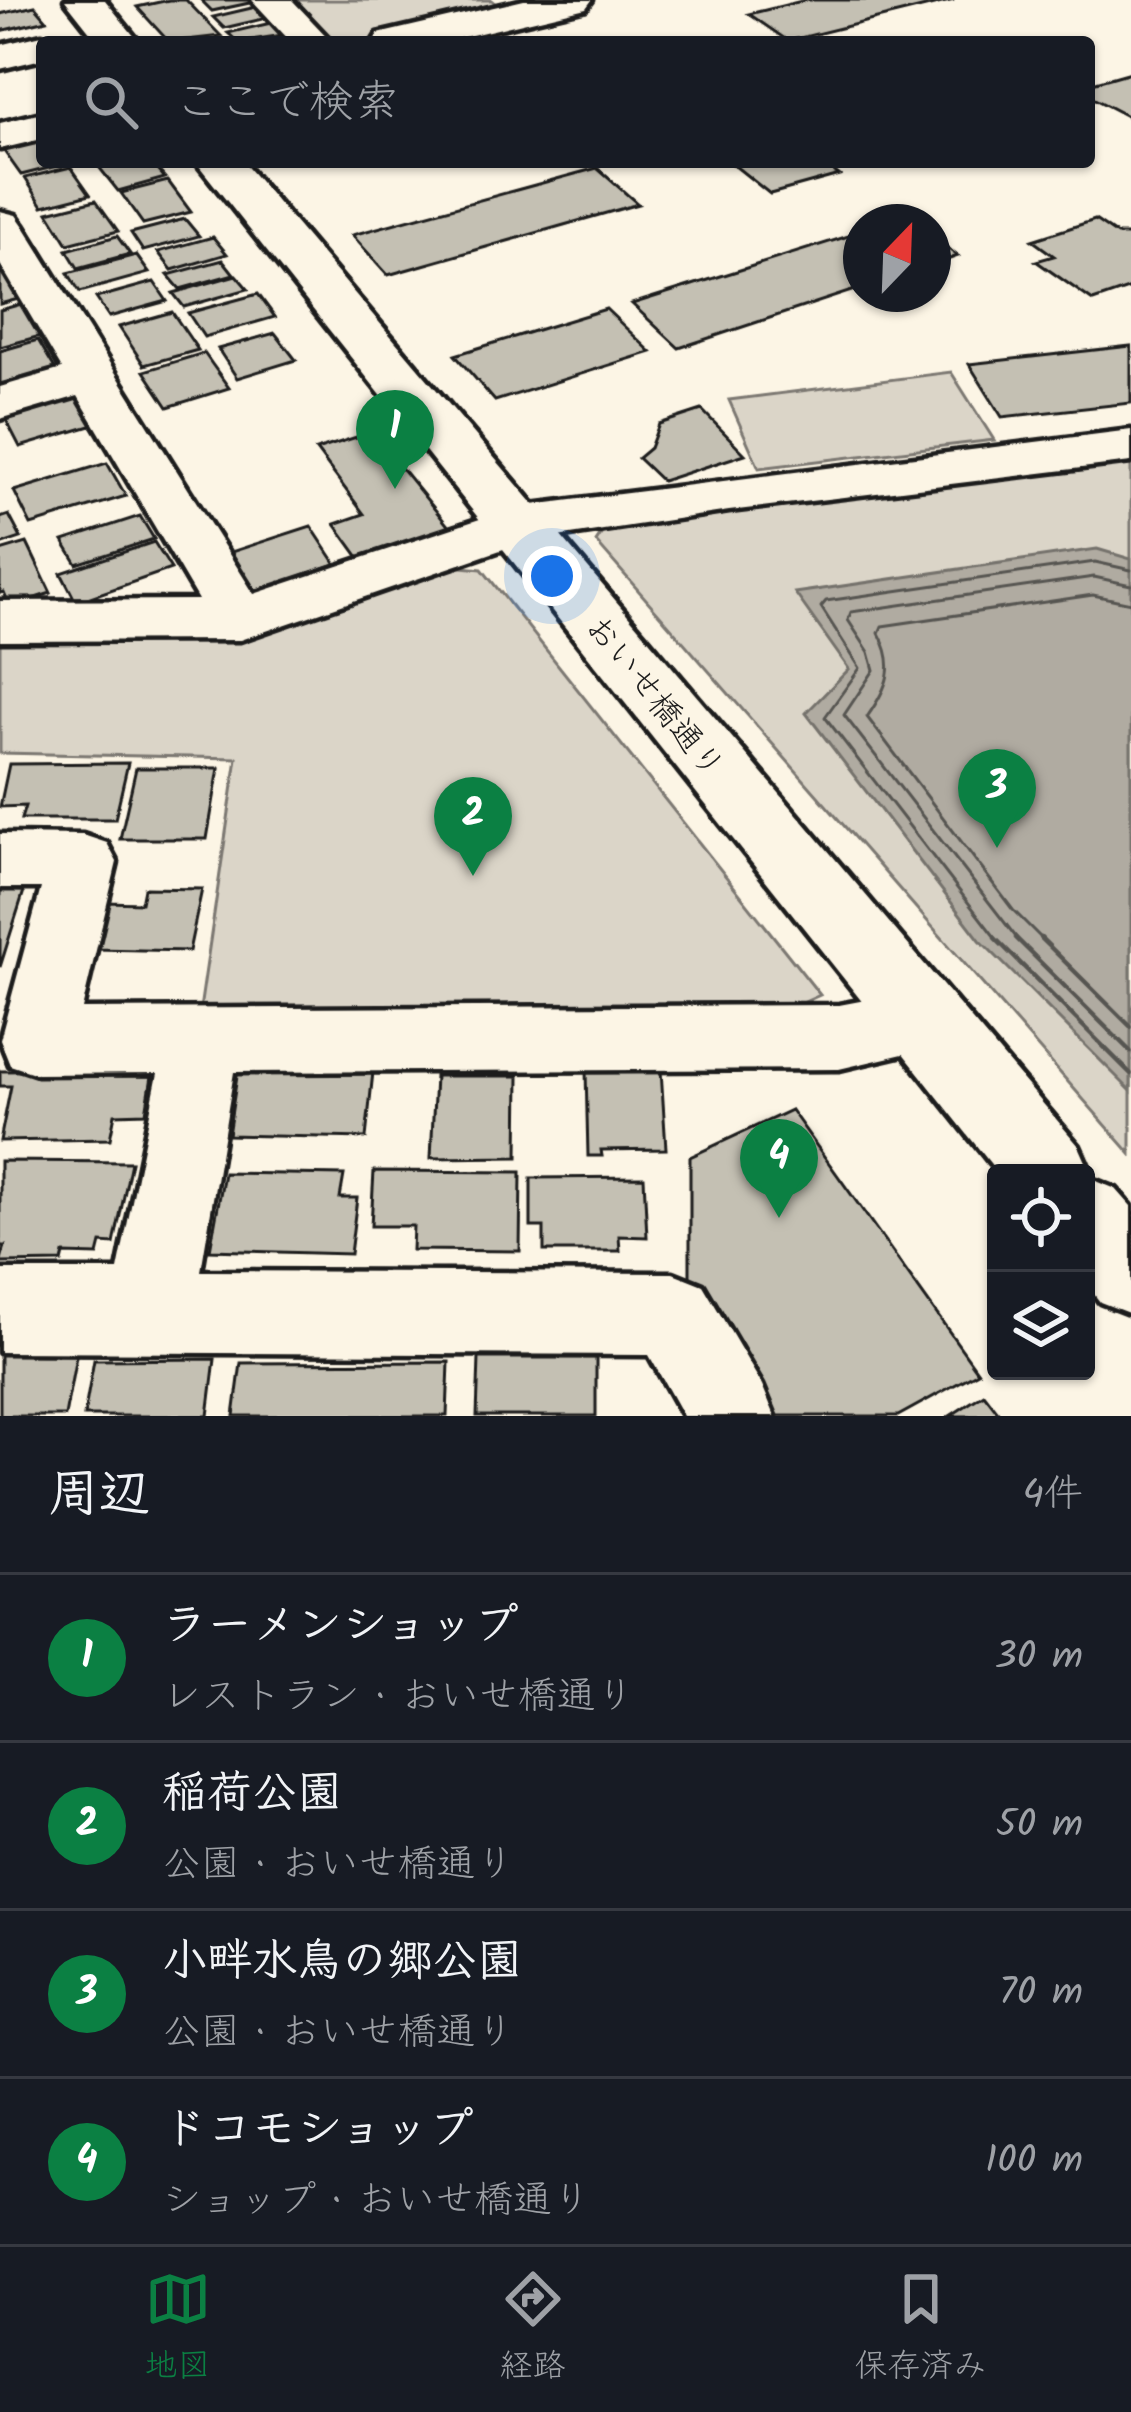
<!DOCTYPE html>
<html lang="ja">
<head>
<meta charset="utf-8">
<style>
	body { margin:0; font-family:Kalam,"Klee One",sans-serif; background:#20242c; color:#f1f3f6 }
	.controls { position:absolute; right:36px; bottom:36px; display:grid; overflow:hidden; border-radius:12px; box-shadow:0 3px 9px #0004 }
	.controls button { width:108px; height:108px; display:grid; place-items:center; padding:0; border:0; border-bottom:3px solid #363941; background:#171b24; color:#f1f3f6; font:60px sans-serif }
	.compass { position:absolute; left:843px; top:204px; width:108px; height:108px; border-radius:50%; background:#171b24; box-shadow:0 3px 9px #0004; rotate:23deg }
	.you { position:absolute; left:552px; top:576px; width:42px; height:42px; margin:-30px; border:9px solid #fff; border-radius:50%; background:#1a73e8; box-shadow:0 0 0 18px #1a73e833 }
	.badge { display:grid; place-items:center; width:78px; height:78px; border-radius:50%; background:#0b8043; color:#fff; font-size:39px; font-weight:700 }
	.pin { position:absolute; translate:-50% -99px; filter:drop-shadow(0 3px 6px #0008) }
	.pin::after { content:''; position:absolute; top:63px; width:42px; height:36px; background:inherit; clip-path:polygon(0 0,100% 0,50% 100%) }
	.list { margin:0; padding:0; list-style:none }
	h2 { display:flex; justify-content:space-between; align-items:center; height:156px; margin:0; padding:0 48px; font-size:51px }
	h2 small { font-size:39px; font-weight:400; color:#9ea1a6 }
	.list li { display:grid; grid-template-columns:78px 1fr auto; gap:36px; align-items:center; box-sizing:border-box; height:168px; padding:0 48px; border-top:3px solid #363941 }
	.list b { display:block; font-size:45px; white-space:nowrap }
	.list p { margin:0; font-size:39px; white-space:nowrap; color:#9ea1a6 }
	.list em { font-size:39px; font-style:normal; color:#9ea1a6 }
	.icon { flex:none; width:66px; height:66px; fill:none; stroke:currentColor; stroke-width:2; stroke-linecap:round; stroke-linejoin:round }
	.map { position:relative; flex:none; width:1131px; height:1416px; overflow:hidden }
	.search { position:absolute; background:#171b24; box-shadow:0 3px 9px #0004; left:36px; right:36px; top:36px; height:132px; display:flex; align-items:center; gap:30px; box-sizing:border-box; padding:0 42px; border-radius:12px; color:#9ea1a6; font-size:45px }
	.sheet { height:828px; background:#171b24 }
	nav { display:flex; justify-content:space-around; align-items:center; box-sizing:border-box; height:168px; border-top:3px solid #363941; background:#171b24; font-size:33px; color:#9ea1a6 }
	nav a { display:grid; justify-items:center; gap:6px }
	nav .on { color:#0b8043 }
	.map>svg:first-child { display:block }
	.green { fill:#dbd5c8; stroke:#7c7872; stroke-width:3 }
	.water { fill:#b0aba1; stroke:#75726c; stroke-width:3 }
	.lines { fill:none; stroke-linecap:round; stroke-linejoin:round }
	.shore-far1 { stroke:#575551; stroke-width:3 }
	.shore { stroke:#575551; stroke-width:4.5 }
	.building { fill:#c4c0b3; stroke:#1c1c1c; stroke-width:3 }
	.street-casing { stroke:#1c1c1c; stroke-width:9 }
	.secondary-casing { stroke:#1c1c1c; stroke-width:9 }
	.street { fill:#fcf5e5; fill-rule:evenodd }
	.secondary { fill:#fcf5e5; fill-rule:evenodd }
	.labels { text-anchor:middle; stroke-width:9; stroke-linejoin:round; paint-order:stroke }
	.street-label { font-size:33px; fill:#1c1c1c; stroke:#fcf5e5 }
</style>
</head>
<body>
<div class="map">
<svg width="1131" height="1416" viewBox="0 0 1131 1416">
	<rect width="100%" height="100%" fill="#fcf5e5"/>
	<filter id="ink" filterUnits="userSpaceOnUse"><feTurbulence type="fractalNoise" baseFrequency=".00833" numOctaves="2"/><feDisplacementMap in="SourceGraphic" scale="24" xChannelSelector="R" yChannelSelector="G"/><feConvolveMatrix kernelMatrix="1 2 1 2 8 2 1 2 1" color-interpolation-filters="sRGB"/></filter>
	<g filter="url(#ink)">
		<!-- green -->
		<g class="green">
			<path d="M289,0h203l12,10 -139,32h-32z"/>
			<path d="M951,372l43,68 -235,28 -30,-68z"/>
			<path d="M1131,458v696l-535,-612 10,-15z"/>
			<path d="M441,565l41,4 338,426 -29,13 -592,8 38,-258 -237,-5v-117z"/>
		</g>
		<!-- water -->
		<path class="water" d="M1097,549l34,10v532l-151,-151 -174,-227 43,-44 -54,-76z"/>
		<g class="lines">
			<!-- shore-far1 -->
			<g class="shore-far1">
				<path d="M998,941l-173,-224 35,-49 -39,-61 5,-6 269,-39 36,8"/>
				<path d="M1019,941l-175,-226 30,-45 -5,-18 -21,-32 3,-8 243,-35 37,8"/>
				<path d="M1044,941l-31,-31 -146,-193c21,-30 30,-51 12,-84l3,-7 211,-31 38,8"/>
			</g>
			<!-- shore -->
			<g class="shore">
				<path d="M995,938l136,136"/>
				<path d="M1016,938l115,114"/>
				<path d="M1041,938l90,89"/>
			</g>
		</g>
		<!-- building -->
		<g class="building">
			<path d="M169,0h17l35,36 -52,6 -32,-35z"/>
			<path d="M201,0h51l2,2 -42,9z"/>
			<path d="M806,0h148l-166,41 -39,-27z"/>
			<path d="M35,6l12,14 -47,11v-17z"/>
			<path d="M256,7l11,11 -43,10 -11,-11z"/>
			<path d="M271,23l12,12 -45,7 -10,-9z"/>
			<path d="M1131,72v46l-42,-22v-12z"/>
			<path d="M42,137v25l27,1 -48,12 -20,-28z"/>
			<path d="M95,162h56l14,16 -47,13z"/>
			<path d="M730,162h92l17,13 -69,19z"/>
			<path d="M71,167l19,27 -47,12 -18,-28z"/>
			<path d="M597,168l41,36 -250,71 -36,-40z"/>
			<path d="M168,181l23,31 -48,12 -22,-31z"/>
			<path d="M96,200l22,31 -50,13 -20,-32z"/>
			<path d="M185,219l14,17 -56,15 -12,-18z"/>
			<path d="M1095,220l22,15h14v53l-38,13 -57,-40 18,-5 -22,-16z"/>
			<path d="M861,232v56l-182,60 -47,-44z"/>
			<path d="M117,236l13,18 -52,14 -11,-18z"/>
			<path d="M213,237l14,17 -55,16 -14,-18z"/>
			<path d="M933,238l25,18 -25,9z"/>
			<path d="M136,255l13,18 -69,19 -12,-19z"/>
			<path d="M223,260l11,14 -54,15 -12,-14z"/>
			<path d="M4,269l18,29 -22,6v-34z"/>
			<path d="M236,275l12,14 -64,18 -11,-14z"/>
			<path d="M154,282l13,19 -58,16 -13,-19z"/>
			<path d="M258,294l17,23 -71,20 -16,-24z"/>
			<path d="M25,303l19,32 -44,12v-37z"/>
			<path d="M606,309l45,43 -156,49 -40,-46z"/>
			<path d="M172,312l26,38 -54,15 -25,-38z"/>
			<path d="M275,333l21,27 -59,18 -19,-29z"/>
			<path d="M38,340l19,32 -57,17v-38z"/>
			<path d="M1131,346v57l-129,14 -33,-53z"/>
			<path d="M204,353l25,35 -61,19 -24,-36z"/>
			<path d="M76,395l18,30 -74,22 -16,-31z"/>
			<path d="M702,410l43,44 -83,27 -24,-23 12,-10 9,-24z"/>
			<path d="M372,432l78,96 -89,32 -26,-36 29,-10 -48,-64z"/>
			<path d="M107,463l19,33 -95,29 -17,-34z"/>
			<path d="M9,515l12,23 -21,7v-27z"/>
			<path d="M140,516l14,23 -77,25 -14,-23z"/>
			<path d="M311,526l25,38 -82,28 -23,-40z"/>
			<path d="M154,542l17,27 -95,33 -15,-29z"/>
			<path d="M27,543l24,50 -41,13 -6,-14 -4,1v-42z"/>
			<path d="M128,763l-13,56h-94l4,-13 -25,1 9,-43z"/>
			<path d="M136,768h83l-12,71h-87z"/>
			<path d="M144,888l58,1 -13,62 -94,-2 12,-47 34,1z"/>
			<path d="M0,890l24,1 -24,76z"/>
			<path d="M119,1070l-1,6h34l-6,37 -31,1 -5,25 -110,2 11,-55h-11v-15z"/>
			<path d="M238,1070l135,2 -7,66 -138,-3z"/>
			<path d="M586,1070h75l5,79 -65,1 1,6h-14z"/>
			<path d="M435,1076h84l-1,81 -87,1z"/>
			<path d="M791,1110l187,262 -80,44h-121l-87,-136v-123z"/>
			<path d="M0,1161l131,1 -17,82 -13,-1 -3,12 -34,-1 -2,8 -62,1 5,-17h-5z"/>
			<path d="M374,1171l147,1 -1,79 -108,-1 1,-24h-42z"/>
			<path d="M224,1173l120,2 -4,23h17l-7,56 -140,-4z"/>
			<path d="M644,1177l3,60 -28,-1 1,15h-76v-24h-13v-49z"/>
			<path d="M77,1351l-12,65h-65v-63z"/>
			<path d="M479,1358h117v58h-119z"/>
			<path d="M215,1359l-7,57h-124l10,-56z"/>
			<path d="M449,1362l-2,54h-213l7,-53z"/>
			<path d="M984,1394l17,22h-51z"/>
		</g>
		<g class="lines">
			<defs>
				<g id="street">
					<path d="M252,0h40l40,42h-41z"/>
					<path d="M524,0h68l-6,8 -144,34h-69l5,-8z"/>
					<path d="M42,113v26l-42,10v-26z"/>
					<path d="M0,211l16,4 7,10 231,369 262,-87 615,-77v32l-402,49 -205,31 -284,98 -240,1v-40l198,-1 -120,-204 -78,23v-32l62,-18 -62,-105z"/>
					<path d="M0,834l83,1 24,8 10,19 -35,147 757,-4 85,-16 26,10 11,22 -11,22 -111,26 -605,3 -33,199 472,2 30,12 59,100 13,31h-92l-34,-61 -649,-3v-82h118l40,-197 -121,1 -27,-9 -10,-25 41,-152h-41z"/>
				</g>
				<g id="secondary">
					<path d="M65,0h40l34,42h-41z"/>
					<path d="M42,35l17,7h-17v17l-42,10v-24z"/>
					<path d="M196,162h47l836,984 12,27 -2,5 27,11 15,17v108l-31,-12 -14,-18v-111h-88z"/>
				</g>
			</defs>
			<!-- street casing -->
			<use href="#street" class="street-casing"/>
			<!-- secondary casing -->
			<use href="#secondary" class="secondary-casing"/>
			<!-- street -->
			<use href="#street" class="street"/>
			<!-- secondary -->
			<use href="#secondary" class="secondary"/>
		</g>
	</g>
	<g class="labels">
		<!-- street labels -->
		<g class="street-label">
			<text transform="translate(656 696) rotate(51)" y="12">おいせ橋通り</text>
		</g>
	</g>
</svg>
<div class="controls">
<button><svg class="icon" aria-label="locate" viewBox="0 0 24 24"><circle cx="12" cy="12" r="6"/><path d="M12 2v4M12 18v4M2 12h4M18 12h4"/></svg></button>
<button><svg class="icon" aria-label="layers" viewBox="0 0 24 24"><path d="M12 4l9 5-9 5-9-5zM3 14l9 5 9-5"/></svg></button>
</div>
<svg class="compass" viewBox="-18 -18 36 36"><path d="M0-13l5 13h-10z" fill="#e53935"/><path d="M0 13l5-13h-10z" fill="#9ea1a6"/></svg>
<div class="you"></div>
<div class="pin badge" style="left:395px;top:489px">1</div>
<div class="pin badge" style="left:473px;top:876px">2</div>
<div class="pin badge" style="left:997px;top:848px">3</div>
<div class="pin badge" style="left:779px;top:1218px">4</div>
<div class="search"><svg class="icon" aria-label="search" viewBox="0 0 24 24"><circle cx="10" cy="10" r="6"/><path d="M15 15l6 6"/></svg>ここで検索</div>
</div>
<section class="sheet">
<h2>周辺<small>4件</small></h2>
<ul class="list">
<li><span class="badge">1</span><div><b>ラーメンショップ</b><p>レストラン · おいせ橋通り</p></div><em>30 m</em></li>
<li><span class="badge">2</span><div><b>稲荷公園</b><p>公園 · おいせ橋通り</p></div><em>50 m</em></li>
<li><span class="badge">3</span><div><b>小畔水鳥の郷公園</b><p>公園 · おいせ橋通り</p></div><em>70 m</em></li>
<li><span class="badge">4</span><div><b>ドコモショップ</b><p>ショップ · おいせ橋通り</p></div><em>100 m</em></li>
</ul>
</section>
<nav>
<a class="on"><svg class="icon" aria-label="map" viewBox="0 0 24 24"><path d="M3 6l6-2 6 2 6-2v14l-6 2-6-2-6 2zM9 4v14M15 6v14"/></svg>地図</a>
<a><svg class="icon" aria-label="directions" viewBox="0 0 24 24"><path d="M12 3l9 9-9 9-9-9zM9 14v-3h6M13 9l2 2-2 2"/></svg>経路</a>
<a><svg class="icon" aria-label="saved" viewBox="0 0 24 24"><path d="M7 4h10v16l-5-4-5 4z"/></svg>保存済み</a>
</nav>
</body>
</html>
